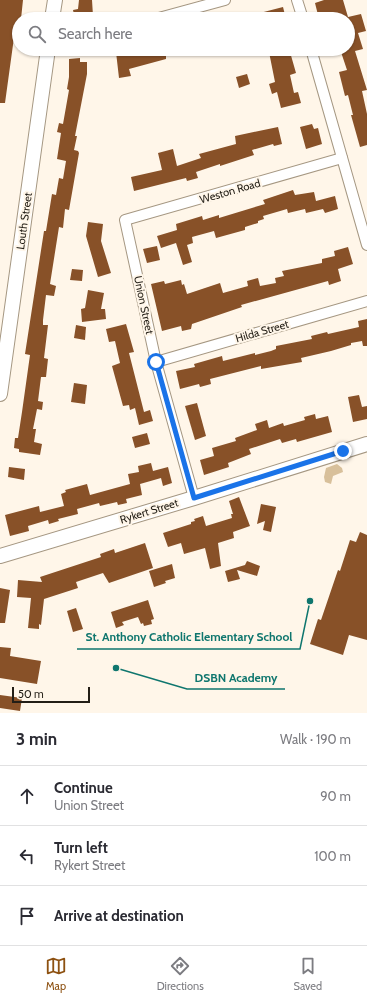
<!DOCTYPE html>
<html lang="en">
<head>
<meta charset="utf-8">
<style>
	body { margin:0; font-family:Cabin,sans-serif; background:#f2f2f3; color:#2b2b33 }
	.scale { position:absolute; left:12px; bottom:10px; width:78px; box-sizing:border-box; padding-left:4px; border:2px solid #231e16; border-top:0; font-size:11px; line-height:14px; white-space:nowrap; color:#231e16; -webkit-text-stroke:3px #fff6e9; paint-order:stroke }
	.stop { position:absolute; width:12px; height:12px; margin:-9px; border:3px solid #1a73e8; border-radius:50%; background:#fff }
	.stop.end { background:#1a73e8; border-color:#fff; box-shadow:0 1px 4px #0008 }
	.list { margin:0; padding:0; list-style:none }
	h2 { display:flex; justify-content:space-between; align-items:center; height:52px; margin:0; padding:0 16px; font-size:17px }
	h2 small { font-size:13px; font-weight:400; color:#7c7c81 }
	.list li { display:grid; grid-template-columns:26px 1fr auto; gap:12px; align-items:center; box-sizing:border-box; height:60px; padding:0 16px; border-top:1px solid #e1e1e2 }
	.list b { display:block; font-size:15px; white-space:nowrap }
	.list p { margin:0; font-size:13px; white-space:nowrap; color:#7c7c81 }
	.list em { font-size:13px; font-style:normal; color:#7c7c81 }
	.icon { flex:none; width:22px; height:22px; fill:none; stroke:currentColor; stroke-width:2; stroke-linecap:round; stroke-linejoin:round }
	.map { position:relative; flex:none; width:367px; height:713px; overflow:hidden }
	.search { position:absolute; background:#fff; box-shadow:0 1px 3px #0004; left:12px; right:12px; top:12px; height:44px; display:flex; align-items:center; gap:10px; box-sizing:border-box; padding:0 14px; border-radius:22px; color:#7c7c81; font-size:15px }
	.sheet { height:232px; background:#fff }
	nav { display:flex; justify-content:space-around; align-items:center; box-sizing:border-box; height:56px; border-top:1px solid #e1e1e2; background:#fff; font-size:11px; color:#7c7c81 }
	nav a { display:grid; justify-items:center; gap:2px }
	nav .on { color:#8d5111 }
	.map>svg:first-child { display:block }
	.green { fill:#d8c09b }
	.building { fill:#885128 }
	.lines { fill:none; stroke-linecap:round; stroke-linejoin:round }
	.street-casing { stroke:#a59782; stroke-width:12 }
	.secondary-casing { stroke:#a59782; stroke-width:16 }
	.street { stroke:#fff; stroke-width:10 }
	.secondary { stroke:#fff; stroke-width:14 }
	.route { stroke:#1a73e8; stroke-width:5 }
	.labels { text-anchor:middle; stroke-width:4; stroke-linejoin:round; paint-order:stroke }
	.street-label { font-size:11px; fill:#231e16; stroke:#fff6e9 }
	.leader { fill:none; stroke:#0f766e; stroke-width:1.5 }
	.callout-dot { fill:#0f766e; stroke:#fff6e9; stroke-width:1.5 }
	.callout-label { font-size:12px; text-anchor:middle; font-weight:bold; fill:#0f766e; stroke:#fff6e9; stroke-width:4; stroke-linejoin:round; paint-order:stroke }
</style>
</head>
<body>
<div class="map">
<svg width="367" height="713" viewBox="0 0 367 713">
	<rect width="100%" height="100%" fill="#fff6e9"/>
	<!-- green -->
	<path class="green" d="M337,464l5,4 1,4 -10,4 -2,8 -6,-2 -1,-5 2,-9z"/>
	<!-- building -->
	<g class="building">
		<path d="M0,0h23l-2,19h-2v5l-3,-1 -11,80h-5z"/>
		<path d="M79,0h13l1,16 -4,1v2h-14l-2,-9 5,-1z"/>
		<path d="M324,0h19l5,17 13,-3 5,17 -8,2 5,16 -8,2 12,39 -5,1 5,23v31l-7,2 -9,-32h2l-5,-20 -3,1 -6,-24 8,-2 -7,-21h8v-30h-29l-4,-16z"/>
		<path d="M283,7l3,12h-38v-3z"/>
		<path d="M132,49h50v2l-16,5v3l-37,10 2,7 -12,2 -3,-26z"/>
		<path d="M281,49h6l1,4 2,-1 6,21 -6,2 4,18 4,-1 3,11 -20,5 -4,-16 -5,2 -3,-10 6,-2 -6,-30z"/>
		<path d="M80,58v4h7v12l-12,62h2l-3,14 4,1 1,2 -10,57 -4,-1 -2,19 -4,-1 -9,57 6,2 -2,10 -8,-1 -3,25v5h5l-4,33 4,1 -2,18h-5l-3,24 5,1 -1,8 -5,-1 -4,20h3l-2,13 8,2 -2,11 -21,-3v-3l-5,-1 1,-10h3l4,-26 8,-57 -5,-1 19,-123h2l6,-37 4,1 3,-17 4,1 3,-18 -9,-2 4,-26 -4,-1 2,-9 4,1 6,-34 -2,-1 2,-12v-18z"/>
		<path d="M247,74l3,10 -11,4 -3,-11z"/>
		<path d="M312,124l2,5 4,-1 4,16 -16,5 -6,-22z"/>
		<path d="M278,127l4,17 -8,2 -1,-2 -21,6 2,5 -34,11v-2l-24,8 2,6 -11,3 -1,-3 -52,13 -3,-14 31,-7 -4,-17 15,-4 4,17 24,-8 -2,-4 37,-10 -1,-8z"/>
		<path d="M293,190l2,5 19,-3 2,9 19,-5 3,13 -13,4 -2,-4 -17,4 -1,-4 -17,4 -1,-4 -24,7 1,3 -6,2v2l-13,4v3l-29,8 -2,-7 -22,6 1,6 -6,2 5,17 -9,3 -7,-22 -15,5 -4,-12 20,-6 -1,-6 26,-8 1,4 16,-5v3l46,-14 -2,-4z"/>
		<path d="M88,222l15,2 -2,17 10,32 -13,4 -12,-41z"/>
		<path d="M157,246l3,14 -13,3 -4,-14z"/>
		<path d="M348,247l5,17 -15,5 3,12 -12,4 -1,-4 -87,24 1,2 -50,17 -1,5 -9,2 -1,-5 -19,5 -11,-47 13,-3 1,3 16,-4 1,5 2,-1 3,10 33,-11 3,10 25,-7 -1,-5 11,-3 2,8 16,-3 -1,-5 9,-2 -2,-5 40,-8v-4l13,-3 -1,-5z"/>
		<path d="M72,269l11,1 -1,11 -12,-1z"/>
		<path d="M88,290l16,3 -3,16h4l1,10 -24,3 -1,-13 4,-1z"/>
		<path d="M367,319v27h-4l-1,-5 -11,2v2l-20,6 -30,7 1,4 -41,7v-3l-51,13 1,5 -11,3 -1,-3 -19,5 -4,-18 19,-4 -1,-3 28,-8 1,5 32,-8v2l16,-4 5,-2v-3l36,-7 -1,-3 16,-4 1,2 31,-7 -1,-6z"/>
		<path d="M126,324l8,28 -5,1 15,59 6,-2 3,11 -14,4 -4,-17 -5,2 -1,-5 -6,1 -11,-40 8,-3 -5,-22 -6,1 -3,-13z"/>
		<path d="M76,325l10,2 -1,13 -11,-2z"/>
		<path d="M74,383l13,2 -2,19 -14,-2z"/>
		<path d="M359,395l3,12 5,-1v13l-14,3 -5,-25z"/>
		<path d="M197,403l9,33 -11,4 -10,-34z"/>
		<path d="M315,414l1,5 12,-3 4,16 -35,10 -1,-3 -14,4 -2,-4 -31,10 2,5 -23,9 1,4 -25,8 -4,-15 14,-4 -2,-8 24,-7 -1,-3 22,-8 -2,-6 12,-4 2,8 14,-5 1,3 21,-6 -1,-3z"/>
		<path d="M147,433l3,11 -15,4 -3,-11z"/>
		<path d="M151,463l2,8 15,-4 4,16 -9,3 -2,-8 -21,6 2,11 -16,4 1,4 -9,2 -1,-3 -17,4 -1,-3 -22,6 1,5 -20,5 1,2 -10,3 -1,-4 -20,6 1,5 -19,5 -5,-21 34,-9 1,6 24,-6 -3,-12 5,-2 -1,-2 22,-6 3,11 40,-11 -2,-10 11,-2 -1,-6z"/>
		<path d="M9,467l16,2 -1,11 -16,-3z"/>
		<path d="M239,497l11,29 -17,6 1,6 -16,5 3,23 -11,3 -5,-21 -21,6 -3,-11 -13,4 -5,-14 28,-9v-2l4,-1 -1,-2 9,-3 3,10 26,-8 -1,-4h2l-4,-13z"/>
		<path d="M261,504l15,3 -5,25 -8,-2 2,-9 -8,3z"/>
		<path d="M360,532l7,3v105l-18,-5 -6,20 -33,-11 8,-25 3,1 17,-50 2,1 10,-31 6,2z"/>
		<path d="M145,543l8,25 -44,15 -6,-10 -27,9 2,6 -34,11 -3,26 -2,-1v5l-11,-1 3,-30 -14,-1 1,-17 24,2 -2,-5 61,-20 -1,-3 14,-5 1,4z"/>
		<path d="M247,561l13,5 -3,10 -20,-6 3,9 -12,3 -3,-11 20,-6z"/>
		<path d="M172,564l3,14 -10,3 1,2 -12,4 -5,-16z"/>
		<path d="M0,588l10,2 -5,33h-5z"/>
		<path d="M148,600l6,19 -3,1 1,4 -8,2 -1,-3 -2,1 -3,-7 -16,5 2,3 -8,3 -5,-16z"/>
		<path d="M76,608l7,21 -10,3 -6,-21z"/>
		<path d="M0,647l11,1 -1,8 31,5 -4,23 -37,-6z"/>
		<path d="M0,695l22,3 -2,13 -20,-3z"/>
	</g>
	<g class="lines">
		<defs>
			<g id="street">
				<path d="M297,0l6,19"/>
				<path d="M155,19l70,-19"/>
				<path d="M311,49l56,196"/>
				<path d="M156,362l211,-61"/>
				<path d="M194,498l-38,-136 -31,-142 217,-62"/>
			</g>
			<g id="secondary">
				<path d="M52,19l3,-19"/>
				<path d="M0,394l48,-345"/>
				<path d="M0,556l194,-58 173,-54"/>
			</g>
		</defs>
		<!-- street casing -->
		<use href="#street" class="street-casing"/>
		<!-- secondary casing -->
		<use href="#secondary" class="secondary-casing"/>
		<!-- street -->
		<use href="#street" class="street"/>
		<!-- secondary -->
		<use href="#secondary" class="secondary"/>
	</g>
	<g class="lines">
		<!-- route -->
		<path class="route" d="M156,362l38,136 149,-47"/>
	</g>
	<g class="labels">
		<!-- street labels -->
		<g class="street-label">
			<text transform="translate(230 191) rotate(-16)" y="4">Weston Road</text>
			<text transform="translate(24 221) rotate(-82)" y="4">Louth Street</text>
			<text transform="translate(144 305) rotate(78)" y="4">Union Street</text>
			<text transform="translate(262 331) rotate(-16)" y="4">Hilda Street</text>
			<text transform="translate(149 511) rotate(-17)" y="4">Rykert Street</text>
		</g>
	</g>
	<!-- callouts -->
	<path class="leader" d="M310 601L300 649H77M116 668L187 689H285"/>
	<g class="callout-dot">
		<circle cx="310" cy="601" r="4"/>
		<circle cx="116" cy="668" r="4"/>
	</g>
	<g class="callout-label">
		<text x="189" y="641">St. Anthony Catholic Elementary School</text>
		<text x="236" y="682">DSBN Academy</text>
	</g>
</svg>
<div class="scale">50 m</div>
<div class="stop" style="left:156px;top:362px"></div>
<div class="stop end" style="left:343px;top:451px"></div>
<div class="search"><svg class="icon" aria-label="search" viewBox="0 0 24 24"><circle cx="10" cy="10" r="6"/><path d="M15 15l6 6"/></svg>Search here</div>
</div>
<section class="sheet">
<h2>3 min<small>Walk · 190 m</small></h2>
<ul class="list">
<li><svg class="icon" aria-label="ahead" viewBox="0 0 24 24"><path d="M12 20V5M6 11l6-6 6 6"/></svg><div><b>Continue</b><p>Union Street</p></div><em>90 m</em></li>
<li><svg class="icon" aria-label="left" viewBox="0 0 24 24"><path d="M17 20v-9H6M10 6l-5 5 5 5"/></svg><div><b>Turn left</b><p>Rykert Street</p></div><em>100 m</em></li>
<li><svg class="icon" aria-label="arrive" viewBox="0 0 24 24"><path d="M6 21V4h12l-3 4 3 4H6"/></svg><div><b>Arrive at destination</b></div></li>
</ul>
</section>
<nav>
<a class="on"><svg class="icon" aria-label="map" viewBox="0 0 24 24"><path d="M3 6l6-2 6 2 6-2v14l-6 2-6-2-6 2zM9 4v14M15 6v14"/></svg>Map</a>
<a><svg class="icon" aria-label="directions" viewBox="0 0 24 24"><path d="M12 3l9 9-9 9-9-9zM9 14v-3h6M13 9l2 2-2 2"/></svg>Directions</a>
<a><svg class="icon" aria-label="saved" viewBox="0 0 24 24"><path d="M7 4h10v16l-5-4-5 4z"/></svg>Saved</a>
</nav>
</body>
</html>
